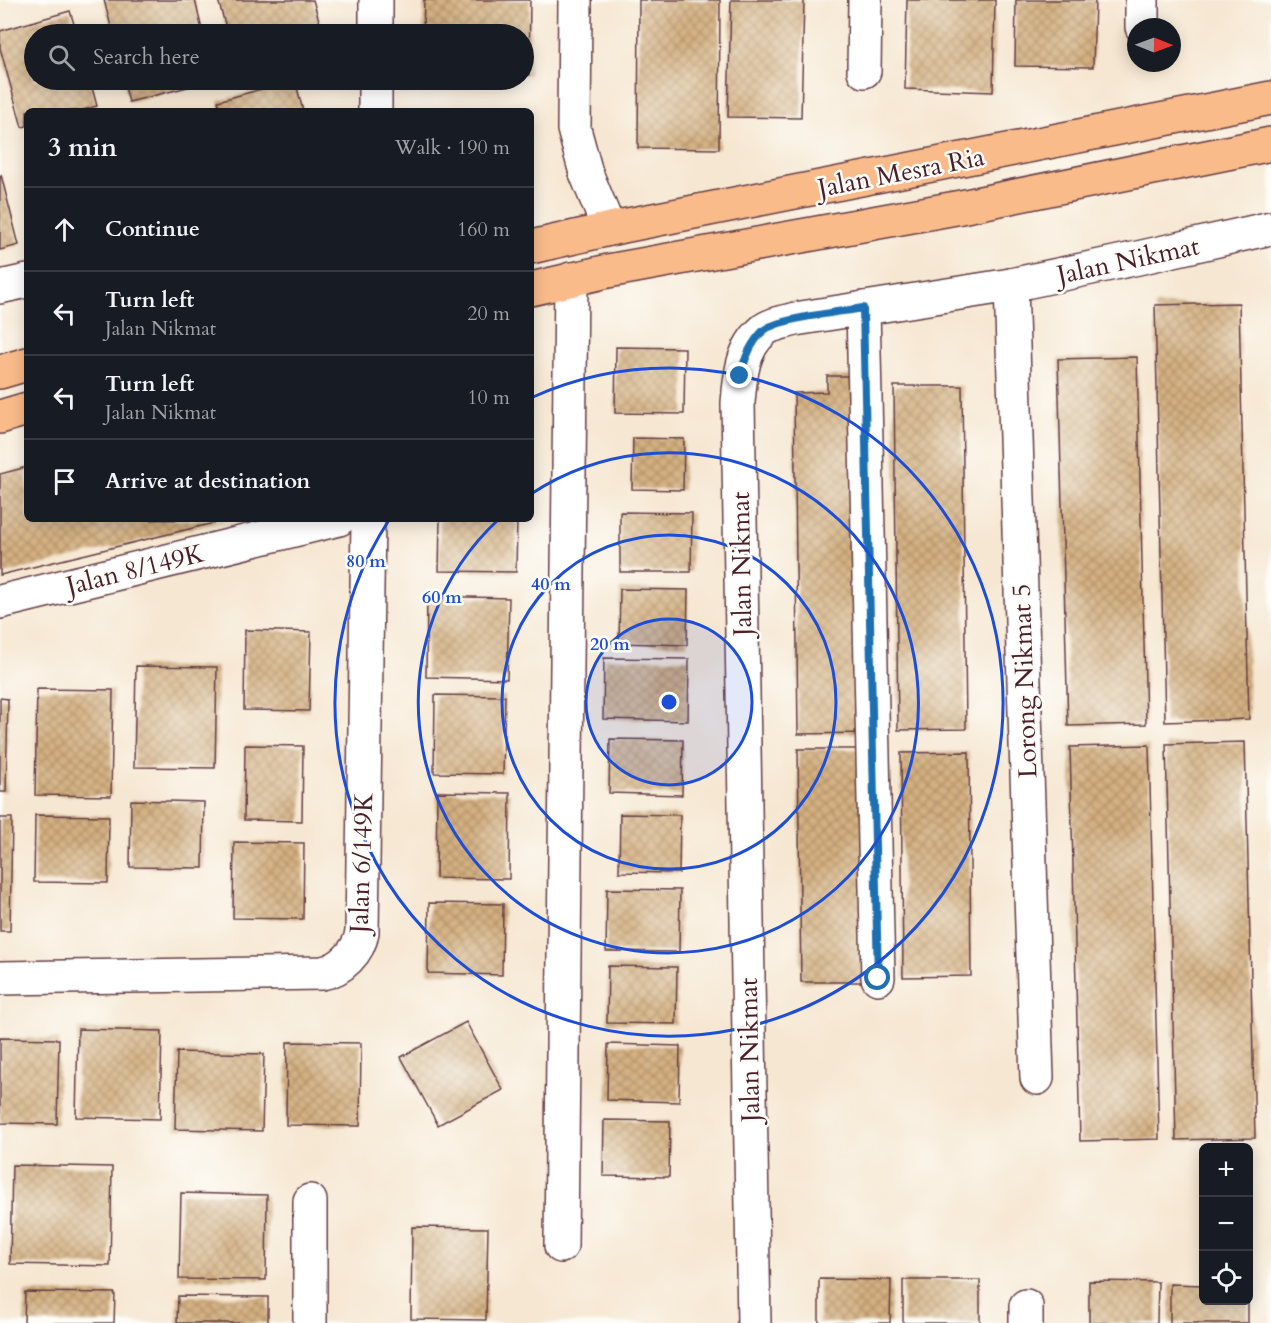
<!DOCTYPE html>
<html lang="en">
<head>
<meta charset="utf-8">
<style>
	body { margin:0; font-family:Cardo,serif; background:#20242c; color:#f1f3f6 }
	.controls { position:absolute; right:18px; bottom:18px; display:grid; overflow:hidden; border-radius:9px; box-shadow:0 3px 15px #0003 }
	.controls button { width:54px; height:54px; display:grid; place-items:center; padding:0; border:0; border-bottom:2px solid #363941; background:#171b24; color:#f1f3f6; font:30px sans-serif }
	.compass { position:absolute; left:1127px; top:18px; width:54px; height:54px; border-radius:50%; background:#171b24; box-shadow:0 3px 15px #0003; rotate:91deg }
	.stop { position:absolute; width:18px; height:18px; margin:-14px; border:4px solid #1f6fb2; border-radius:50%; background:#fff }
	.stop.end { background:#1f6fb2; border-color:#fff; box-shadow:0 2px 6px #0008 }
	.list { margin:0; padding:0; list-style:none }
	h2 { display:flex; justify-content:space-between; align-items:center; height:78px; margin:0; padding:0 24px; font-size:26px }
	h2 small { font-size:20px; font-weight:400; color:#9ea1a6 }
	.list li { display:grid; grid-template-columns:39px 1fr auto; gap:18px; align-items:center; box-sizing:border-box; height:84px; padding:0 24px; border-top:2px solid #363941 }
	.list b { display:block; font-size:22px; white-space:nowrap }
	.list p { margin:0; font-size:20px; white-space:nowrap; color:#9ea1a6 }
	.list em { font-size:20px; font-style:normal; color:#9ea1a6 }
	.icon { flex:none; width:33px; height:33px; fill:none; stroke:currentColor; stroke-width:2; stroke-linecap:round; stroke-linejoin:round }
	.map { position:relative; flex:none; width:1271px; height:1323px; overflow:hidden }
	.search { position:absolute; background:#171b24; box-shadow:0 3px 15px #0003; left:24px; top:24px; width:510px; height:66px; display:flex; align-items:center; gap:15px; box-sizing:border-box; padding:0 21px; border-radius:33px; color:#9ea1a6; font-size:22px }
	.panel { position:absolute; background:#171b24; box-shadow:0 3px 15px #0003; left:24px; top:108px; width:510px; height:414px; border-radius:9px }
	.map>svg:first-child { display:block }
	.building { fill:url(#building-cross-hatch) }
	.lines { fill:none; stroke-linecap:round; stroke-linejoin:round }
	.minor-casing { stroke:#643d44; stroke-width:36 }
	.major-casing { stroke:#643d44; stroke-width:36 }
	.minor { stroke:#fff; stroke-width:33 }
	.major { stroke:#fabb8b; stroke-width:33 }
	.route { stroke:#1f6fb2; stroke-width:8 }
	.ring { fill:none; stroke:#1d4ed8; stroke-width:3 }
	.labels { text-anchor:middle; stroke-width:5; stroke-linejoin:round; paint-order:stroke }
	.street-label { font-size:26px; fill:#4a1f2b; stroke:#fdfcf7 }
	.centre { fill:#1d4ed8; stroke:#fdfcf7; stroke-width:3 }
	.ring-label { font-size:18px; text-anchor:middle; font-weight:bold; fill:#1d4ed8; stroke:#fdfcf7; stroke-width:5; stroke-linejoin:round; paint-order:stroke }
</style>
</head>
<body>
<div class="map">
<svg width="1271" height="1323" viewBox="0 0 1271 1323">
	<defs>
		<pattern id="building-cross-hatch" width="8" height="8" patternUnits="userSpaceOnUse" patternTransform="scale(1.5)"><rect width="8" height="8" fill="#d4b181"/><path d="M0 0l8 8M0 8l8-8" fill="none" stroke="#ae8f6a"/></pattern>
	</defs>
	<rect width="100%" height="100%" fill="#fdfcf7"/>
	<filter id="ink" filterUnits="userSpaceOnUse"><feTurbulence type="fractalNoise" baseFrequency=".0167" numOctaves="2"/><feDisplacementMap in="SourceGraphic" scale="12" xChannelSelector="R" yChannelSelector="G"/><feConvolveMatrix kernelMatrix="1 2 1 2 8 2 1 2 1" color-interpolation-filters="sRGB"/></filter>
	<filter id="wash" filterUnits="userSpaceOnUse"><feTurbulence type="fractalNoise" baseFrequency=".008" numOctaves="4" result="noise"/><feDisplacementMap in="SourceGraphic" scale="24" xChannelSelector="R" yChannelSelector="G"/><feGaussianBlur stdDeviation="1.35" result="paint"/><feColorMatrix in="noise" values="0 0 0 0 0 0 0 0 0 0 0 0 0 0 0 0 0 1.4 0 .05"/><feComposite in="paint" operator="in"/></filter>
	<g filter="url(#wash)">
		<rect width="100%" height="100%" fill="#f6e7d2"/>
		<g id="blocks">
			<!-- building -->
			<g class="building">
				<path d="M104,0h91l8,34h-90z"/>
				<path d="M218,0h95l10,34h-95z"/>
				<path d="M424,0h106l-1,75h-5v-41h-101z"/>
				<path d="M639,0h81l-1,149 -81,-1z"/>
				<path d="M731,0h73l-3,118 -73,-1z"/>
				<path d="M907,0h88l-2,92 -88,-3z"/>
				<path d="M1016,0h79l-2,67 -78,-1z"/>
				<path d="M70,11l7,23h-43v46h56l7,26 -18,5h-52v15l-5,1 -22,-79v-17z"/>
				<path d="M123,80h92l-86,22z"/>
				<path d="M295,80l8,31h-83l-2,-10z"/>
				<path d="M1,175l18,70 -19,5v-74z"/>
				<path d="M1239,303l10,416 -84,3 -10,-417z"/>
				<path d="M616,347l69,1 -1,66 -69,-1z"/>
				<path d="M1137,357l9,367 -78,2 -10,-367z"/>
				<path d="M827,376h36l4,357 -69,1 -4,-341 33,-1z"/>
				<path d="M894,386h68l4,343 -68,1z"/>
				<path d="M633,438l51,1 -1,51 -51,-1z"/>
				<path d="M27,467v52l199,1 -226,55v-101z"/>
				<path d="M620,512l72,1 -1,59h-71z"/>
				<path d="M440,519h77l-1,53 -77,-1z"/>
				<path d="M620,589l68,1 -1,55 -68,-2z"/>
				<path d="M427,596l82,2 -2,81 -81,-2z"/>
				<path d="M245,630l66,2 -2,79 -65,-1z"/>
				<path d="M604,658l85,1 -1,62 -85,-2z"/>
				<path d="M136,666l81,1 -2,101 -81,-1z"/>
				<path d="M37,689l76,1 -2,106 -76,-1z"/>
				<path d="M435,695l70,1 -2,78 -69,-1z"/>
				<path d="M0,698l8,1 -2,93h-6z"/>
				<path d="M610,739l73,1 -1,55 -73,-2z"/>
				<path d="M1245,742l10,396 -79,2 -10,-396z"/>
				<path d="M245,745l58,1 -1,75 -58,-1z"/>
				<path d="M1149,745l10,394 -79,2 -10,-394z"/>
				<path d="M798,749h73l3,233h-73z"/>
				<path d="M969,752l2,224 -68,1 -2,-224z"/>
				<path d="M437,792l73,1 -1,86 -73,-1z"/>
				<path d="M131,800l73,2 -1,66 -73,-1z"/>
				<path d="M620,814l60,1 -1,58 -60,-1z"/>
				<path d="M35,815l74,1 -1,67 -74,-1z"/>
				<path d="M0,818h12l-2,113h-10z"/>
				<path d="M234,842l70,1 -1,76 -70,-1z"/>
				<path d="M607,889l73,1 -1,62 -73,-1z"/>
				<path d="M429,903l74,1 -1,71 -74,-2z"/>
				<path d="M608,966l69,1 -1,57 -69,-1z"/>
				<path d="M466,1022l37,68 -65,35 -37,-68z"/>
				<path d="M78,1029l84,2 -2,88 -84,-2z"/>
				<path d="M0,1038l59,1 -2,85 -57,-1z"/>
				<path d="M287,1042l74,1 -1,83 -74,-1z"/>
				<path d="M608,1044l72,2 -1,56 -72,-2z"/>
				<path d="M177,1052l87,2 -2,77 -87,-2z"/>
				<path d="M604,1120l66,1 -1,56 -66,-1z"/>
				<path d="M12,1165l100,2 -2,99 -100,-2z"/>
				<path d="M181,1193l86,2 -1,85 -87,-1z"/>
				<path d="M412,1227l76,1 -2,92 -75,-1z"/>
				<path d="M819,1279l72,1 -1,43h-71z"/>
				<rect x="903" y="1280" width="77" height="43"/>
				<path d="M1089,1281l69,1 -1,41h-68z"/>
				<path d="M1170,1284l33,1v15h45v23h-78z"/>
				<path d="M25,1292l90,1 -1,30h-90z"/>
				<path d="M178,1296l90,1v26h-91z"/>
			</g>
		</g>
	</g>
	<g filter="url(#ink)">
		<use href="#blocks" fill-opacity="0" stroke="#643d44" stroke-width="1.5"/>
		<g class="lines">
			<defs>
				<g id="minor">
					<path d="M575,0l-1,129 12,44 23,56"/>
					<path d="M1142,27v-27"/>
					<path d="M376,34v-34"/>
					<path d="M864,71l1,-71"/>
					<path d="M375,111v-31"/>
					<path d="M1011,285l26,793"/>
					<path d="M0,287l27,-6"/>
					<path d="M863,308l15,670"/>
					<path d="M0,602l339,-83"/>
					<path d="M0,978l322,-5c19,-3 37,-21 40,-41l6,-413"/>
					<path d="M561,1246l10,-967"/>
					<path d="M310,1323v-122"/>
					<path d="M754,1323l-16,-920c2,-26 4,-55 26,-73 7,-6 22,-8 31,-11l216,-34 127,-27 133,-30"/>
					<path d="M1026,1323v-17"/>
				</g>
				<g id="major">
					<path d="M531,247l92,-21 648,-128"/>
					<path d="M531,289l77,-18 348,-63 315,-64"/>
					<path d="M0,372l27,-8"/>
					<path d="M0,417l27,-8"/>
				</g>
			</defs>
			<!-- minor casing -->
			<use href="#minor" class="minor-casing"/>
			<!-- major casing -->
			<use href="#major" class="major-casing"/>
			<!-- minor -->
			<use href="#minor" class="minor"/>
			<!-- major -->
			<use href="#major" class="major"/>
		</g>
	</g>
	<g class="lines" filter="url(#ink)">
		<!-- route -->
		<path class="route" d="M740,376c5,-17 10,-32 23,-45 14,-13 79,-19 100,-23l15,670"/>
	</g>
	<!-- distance rings -->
	<circle cx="669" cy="702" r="83" fill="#1d4ed8" fill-opacity=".12"/>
	<g class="ring">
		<circle cx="669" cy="702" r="83"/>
		<circle cx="669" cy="702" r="167"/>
		<path d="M531 494A250 250 0 1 1 499 519"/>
		<path d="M533 397A334 334 0 1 1 389 520"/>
	</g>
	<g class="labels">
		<!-- street labels -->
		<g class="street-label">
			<text transform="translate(901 172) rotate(-11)" y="9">Jalan Mesra Ria</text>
			<text transform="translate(1128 260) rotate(-12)" y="9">Jalan Nikmat</text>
			<text transform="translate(741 564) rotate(-91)" y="9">Jalan Nikmat</text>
			<text transform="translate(135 569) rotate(-14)" y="9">Jalan 8/149K</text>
			<text transform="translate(1024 681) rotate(-92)" y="9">Lorong Nikmat 5</text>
			<text transform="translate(361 863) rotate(-88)" y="9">Jalan 6/149K</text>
			<text transform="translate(749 1050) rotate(-91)" y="9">Jalan Nikmat</text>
		</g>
	</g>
	<circle cx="669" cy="702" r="9" class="centre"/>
	<g class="ring-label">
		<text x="366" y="567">80 m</text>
		<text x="551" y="590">40 m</text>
		<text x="442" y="603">60 m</text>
		<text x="610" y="650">20 m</text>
	</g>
</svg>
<div class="controls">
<button>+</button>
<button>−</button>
<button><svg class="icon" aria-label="locate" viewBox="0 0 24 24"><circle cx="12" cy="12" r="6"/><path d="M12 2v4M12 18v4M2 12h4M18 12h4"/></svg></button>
</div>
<svg class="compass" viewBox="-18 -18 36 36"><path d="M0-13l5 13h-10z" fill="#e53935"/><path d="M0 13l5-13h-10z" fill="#9ea1a6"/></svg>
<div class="stop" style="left:878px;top:978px"></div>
<div class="stop end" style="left:740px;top:376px"></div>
<div class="search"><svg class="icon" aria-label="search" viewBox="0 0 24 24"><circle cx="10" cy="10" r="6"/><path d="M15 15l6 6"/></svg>Search here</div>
<section class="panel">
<h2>3 min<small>Walk · 190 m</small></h2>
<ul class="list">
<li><svg class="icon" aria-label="ahead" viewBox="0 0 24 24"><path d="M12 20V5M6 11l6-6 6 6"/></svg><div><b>Continue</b></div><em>160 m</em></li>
<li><svg class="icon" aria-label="left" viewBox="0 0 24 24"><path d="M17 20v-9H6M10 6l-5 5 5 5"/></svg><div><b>Turn left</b><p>Jalan Nikmat</p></div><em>20 m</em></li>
<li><svg class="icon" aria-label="left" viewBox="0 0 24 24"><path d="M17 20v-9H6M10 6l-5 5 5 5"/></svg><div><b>Turn left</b><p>Jalan Nikmat</p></div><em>10 m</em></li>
<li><svg class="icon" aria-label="arrive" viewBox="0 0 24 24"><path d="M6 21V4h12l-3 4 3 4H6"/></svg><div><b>Arrive at destination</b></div></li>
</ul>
</section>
</div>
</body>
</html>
